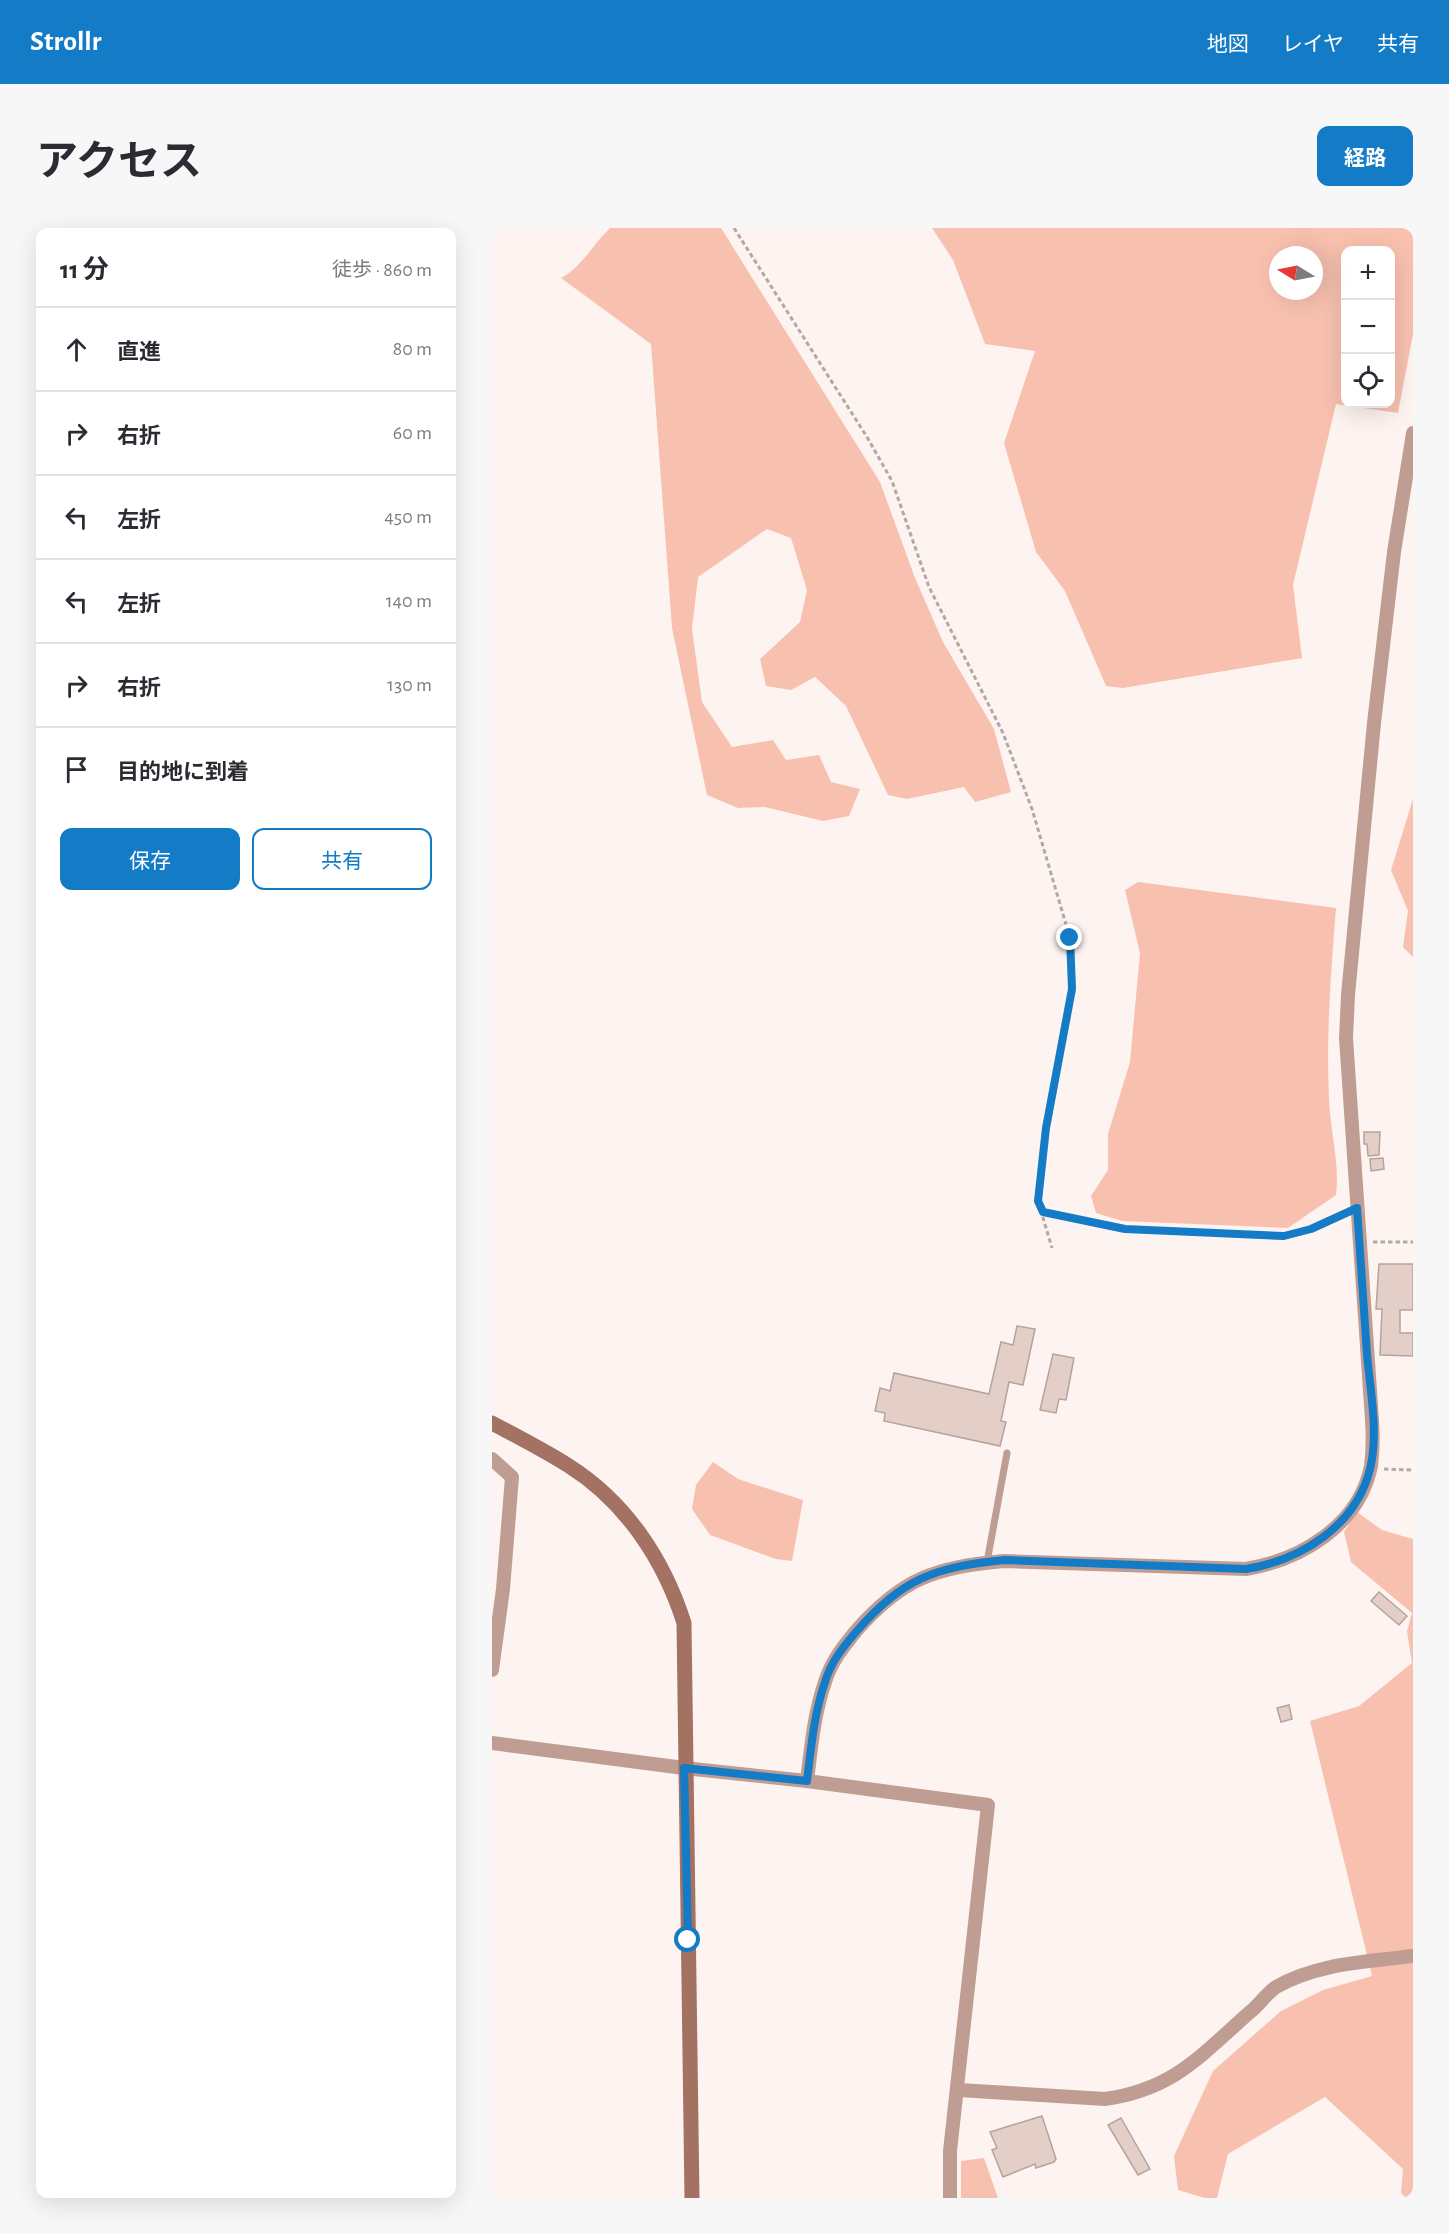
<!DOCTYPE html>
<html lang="ja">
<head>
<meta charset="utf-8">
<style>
	body { margin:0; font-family:"Alegreya Sans","Noto Sans JP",sans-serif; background:#f7f7f7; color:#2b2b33 }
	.controls { position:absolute; right:18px; top:18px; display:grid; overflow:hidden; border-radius:12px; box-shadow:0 6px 24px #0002 }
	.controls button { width:54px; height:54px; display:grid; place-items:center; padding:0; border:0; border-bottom:2px solid #e1e1e2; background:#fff; color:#2b2b33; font:30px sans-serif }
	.compass { position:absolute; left:777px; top:18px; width:54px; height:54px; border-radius:50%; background:#fff; box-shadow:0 6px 24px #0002; rotate:280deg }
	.stop { position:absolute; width:18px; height:18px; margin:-14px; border:4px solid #147bc6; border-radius:50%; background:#fff }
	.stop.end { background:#147bc6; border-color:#fff; box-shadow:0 2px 6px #0008 }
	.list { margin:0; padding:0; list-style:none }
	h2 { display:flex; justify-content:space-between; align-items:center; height:78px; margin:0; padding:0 24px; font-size:26px }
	h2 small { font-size:20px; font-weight:400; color:#7c7c81 }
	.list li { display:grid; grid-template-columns:39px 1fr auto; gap:18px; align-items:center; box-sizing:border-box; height:84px; padding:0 24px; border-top:2px solid #e1e1e2 }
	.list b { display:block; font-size:22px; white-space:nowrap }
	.list em { font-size:20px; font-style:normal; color:#7c7c81 }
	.actions { display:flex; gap:12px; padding:18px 24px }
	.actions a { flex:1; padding:14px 0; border:2px solid #147bc6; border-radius:12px; text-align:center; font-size:21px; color:#147bc6 }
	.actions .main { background:#147bc6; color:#fff }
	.icon { flex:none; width:33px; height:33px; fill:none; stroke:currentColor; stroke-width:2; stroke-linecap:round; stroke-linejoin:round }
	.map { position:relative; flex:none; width:921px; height:1970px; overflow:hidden; border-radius:12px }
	header { display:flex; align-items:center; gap:36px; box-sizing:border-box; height:84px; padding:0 30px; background:#147bc6; color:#fff }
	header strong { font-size:28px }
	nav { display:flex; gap:33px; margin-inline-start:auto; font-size:21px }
	.intro { display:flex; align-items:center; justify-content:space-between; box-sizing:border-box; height:144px; padding:0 36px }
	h1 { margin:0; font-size:42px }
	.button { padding:15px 27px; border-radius:12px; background:#147bc6; color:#fff; font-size:21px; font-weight:700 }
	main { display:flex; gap:36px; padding:0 36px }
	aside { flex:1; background:#fff; border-radius:12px; box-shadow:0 6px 24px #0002 }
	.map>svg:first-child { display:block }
	.green { fill:#f8c0af; fill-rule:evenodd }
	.building { fill:#e4cfc8; stroke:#b7a29c; stroke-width:1.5 }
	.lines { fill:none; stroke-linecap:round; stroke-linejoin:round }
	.path { stroke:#b2a9a6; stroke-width:3; stroke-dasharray:4.5 3; stroke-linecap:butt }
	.lane { stroke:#c09d92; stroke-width:7 }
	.street { stroke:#c09d92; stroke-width:14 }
	.secondary { stroke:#a37263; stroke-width:15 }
	.route { stroke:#147bc6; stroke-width:8 }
</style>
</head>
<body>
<header>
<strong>Strollr</strong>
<nav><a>地図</a><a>レイヤ</a><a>共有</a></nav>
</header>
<div class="intro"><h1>アクセス</h1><a class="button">経路</a></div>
<main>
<aside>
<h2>11 分<small>徒歩 · 860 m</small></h2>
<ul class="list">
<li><svg class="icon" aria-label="ahead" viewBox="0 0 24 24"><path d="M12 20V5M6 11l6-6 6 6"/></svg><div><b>直進</b></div><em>80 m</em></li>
<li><svg class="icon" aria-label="right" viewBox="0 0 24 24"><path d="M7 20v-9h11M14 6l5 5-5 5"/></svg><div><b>右折</b></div><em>60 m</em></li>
<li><svg class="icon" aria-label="left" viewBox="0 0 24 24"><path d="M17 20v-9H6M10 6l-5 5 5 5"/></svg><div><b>左折</b></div><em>450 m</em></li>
<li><svg class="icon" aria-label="left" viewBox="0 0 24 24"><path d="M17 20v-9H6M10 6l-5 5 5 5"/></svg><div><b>左折</b></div><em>140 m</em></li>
<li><svg class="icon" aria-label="right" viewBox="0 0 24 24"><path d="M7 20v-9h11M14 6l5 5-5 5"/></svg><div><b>右折</b></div><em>130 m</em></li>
<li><svg class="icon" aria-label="arrive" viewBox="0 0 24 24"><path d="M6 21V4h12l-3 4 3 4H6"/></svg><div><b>目的地に到着</b></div></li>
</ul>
<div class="actions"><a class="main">保存</a><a>共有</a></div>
</aside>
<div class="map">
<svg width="921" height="1970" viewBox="0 0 921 1970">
	<rect width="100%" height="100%" fill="#fdf4f1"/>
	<!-- green -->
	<g class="green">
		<path d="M118,0h111l159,254 35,96 28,64 51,87 17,63 -36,10 -11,-15 -57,12 -19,-4 -42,-89 -31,-29 -24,13 -25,-4 -6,-27 40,-37 7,-32 -16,-52 -24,-9 -69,48 -6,52 10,73 30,45 41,-7 13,20 33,-5 12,27 29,7 -11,27 -26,5 -58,-14 -27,1 -31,-13 -35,-167 -21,-284 -90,-66c21,-11 32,-34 49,-50z"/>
		<path d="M440,0h481v106l-15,79 -62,-9 -43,181 9,73 -179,30 -17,-2 -41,-95 -29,-39 -32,-109 31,-92 -50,-7 -32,-84zM898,22v154h-44v-154zM786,27h36v36h-36z"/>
		<path d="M921,571v158l-10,-10 5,-36 -17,-41z"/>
		<path d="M646,654l198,26c-5,63 -10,126 -7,190 1,33 11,64 7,97l-48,33 -166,-7 -26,-8 -5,-17 17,-26v-36l22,-72 10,-109 -15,-63z"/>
		<path d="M221,1234l25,17 65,21 -11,61 -16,-2 -66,-24 -18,-26 4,-24z"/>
		<path d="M865,1284l25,18 31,9v659h-7l-5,-5 2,-24 -78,-72 -97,57 -11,44h-12l-27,-8 -4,-34 39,-85 68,-60 42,-21 49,-14 -62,-255 49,-15 53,-43 -5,-32 5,-18 -61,-51 -7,-30z"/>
		<path d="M492,1930l14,40h-37v-37z"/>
	</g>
	<!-- building -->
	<g class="building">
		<path d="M872,904h16l-1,23 -11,1 -1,-12h-3z"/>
		<path d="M891,930l1,11 -13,2 -1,-12z"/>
		<path d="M887,1036h34v46h-13v23h13v23l-33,-1 2,-46h-6z"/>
		<path d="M525,1098l18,3 -12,56 -14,-3 -8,39 5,1 -6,24 -116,-25 1,-8 -10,-2 5,-23 10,3 4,-18 95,21 12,-52 12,3z"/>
		<path d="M561,1126l21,4 -8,42 -7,-1 -3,14 -16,-3z"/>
		<path d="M887,1364l28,24 -8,9 -28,-24z"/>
		<path d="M797,1477l3,14 -11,3 -4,-14z"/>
		<path d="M550,1888l14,43 -2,3 -18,6 -1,-4 -32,13 -11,-27 5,-2 -7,-16z"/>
		<path d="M629,1890l29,51 -12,6 -30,-50z"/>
	</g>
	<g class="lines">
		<!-- path -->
		<g class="path">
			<path d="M242,0l133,209 25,44 37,106 74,146 29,76 38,129 2,51 -26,139 -8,73 14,47"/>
			<path d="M551,984l82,17 159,8 27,-8 33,-15"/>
			<path d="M881,1014h40"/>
			<path d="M892,1241l29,1"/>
		</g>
		<!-- lane -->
		<path class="lane" d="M495,1334l20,-109"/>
		<!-- street -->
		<g class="street">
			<path d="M0,1231l20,18 -9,112 -11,81"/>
			<path d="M0,1515l192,25 123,13"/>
			<path d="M467,1862l146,9c69,-10 95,-43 145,-87 9,-7 17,-19 26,-25 41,-24 92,-25 137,-31"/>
			<path d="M458,1970v-47l38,-346 -181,-24c4,-33 7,-67 18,-99 6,-20 18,-35 31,-51 46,-53 80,-64 148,-70l242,8c54,-9 113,-43 125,-103 2,-15 2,-31 1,-46l-26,-382 2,-43 26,-272 20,-171 19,-119"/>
		</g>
		<!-- secondary -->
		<path class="secondary" d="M0,1195c26,14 52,27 77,43 57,36 95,94 115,157l8,575"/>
	</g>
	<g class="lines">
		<!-- route -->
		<path class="route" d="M196,1712l-4,-172 123,13c4,-33 7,-67 18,-99 6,-20 18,-35 31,-50 46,-54 80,-65 148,-72l242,9c55,-9 110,-43 124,-100 9,-36 0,-79 -3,-115 -3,-49 -7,-97 -10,-146l-46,21 -27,7 -159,-7 -82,-17 -5,-11 8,-73 26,-139 -2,-51"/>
	</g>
</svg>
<div class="controls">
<button>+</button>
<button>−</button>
<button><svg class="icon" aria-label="locate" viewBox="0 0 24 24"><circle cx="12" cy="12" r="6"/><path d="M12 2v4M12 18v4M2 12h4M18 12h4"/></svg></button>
</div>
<svg class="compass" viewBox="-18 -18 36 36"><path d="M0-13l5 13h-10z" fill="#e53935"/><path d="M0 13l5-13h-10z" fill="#7c7c81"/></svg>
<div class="stop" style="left:196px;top:1712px"></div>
<div class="stop end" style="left:578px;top:710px"></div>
</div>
</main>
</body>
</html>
